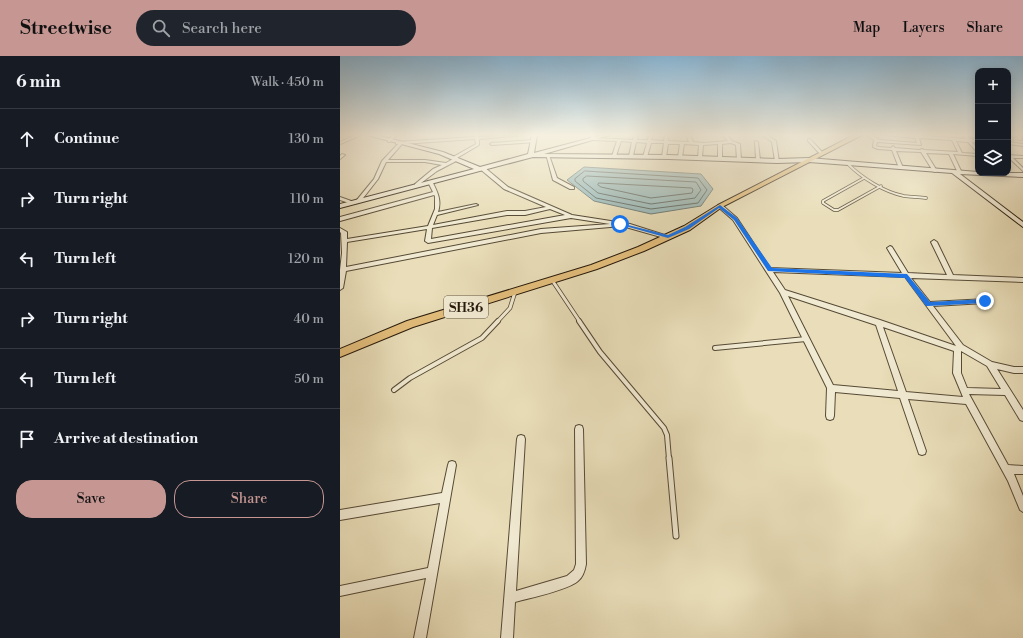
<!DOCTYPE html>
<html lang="en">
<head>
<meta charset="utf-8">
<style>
	body { margin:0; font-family:"Libre Bodoni",serif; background:#20242c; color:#f1f3f6 }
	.controls { position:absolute; right:12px; top:12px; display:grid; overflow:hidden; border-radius:8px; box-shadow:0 2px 10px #0003 }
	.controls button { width:36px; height:36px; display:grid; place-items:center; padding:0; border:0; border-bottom:1px solid #363941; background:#171b24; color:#f1f3f6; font:20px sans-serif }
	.stop { position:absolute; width:12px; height:12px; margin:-9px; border:3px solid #1a73e8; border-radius:50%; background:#fff }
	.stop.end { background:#1a73e8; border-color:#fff; box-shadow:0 1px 4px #0008 }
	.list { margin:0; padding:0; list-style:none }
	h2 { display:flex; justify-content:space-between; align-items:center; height:52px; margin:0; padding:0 16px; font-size:17px }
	h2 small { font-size:13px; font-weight:400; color:#9ea1a6 }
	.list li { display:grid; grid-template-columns:26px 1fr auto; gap:12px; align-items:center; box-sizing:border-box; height:60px; padding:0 16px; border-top:1px solid #363941 }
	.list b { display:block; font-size:15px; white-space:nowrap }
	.list em { font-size:13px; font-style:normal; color:#9ea1a6 }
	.actions { display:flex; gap:8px; padding:12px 16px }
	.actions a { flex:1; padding:9px 0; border:1px solid #c59692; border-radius:16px; text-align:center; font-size:14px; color:#c59692 }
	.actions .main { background:#c59692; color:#111 }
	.icon { flex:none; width:22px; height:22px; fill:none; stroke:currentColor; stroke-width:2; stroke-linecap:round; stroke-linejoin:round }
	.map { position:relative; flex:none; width:683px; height:582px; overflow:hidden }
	header { display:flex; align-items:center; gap:24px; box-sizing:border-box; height:56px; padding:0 20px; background:#c59692; color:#111 }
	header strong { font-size:19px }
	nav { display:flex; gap:22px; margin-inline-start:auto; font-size:14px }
	.search { width:280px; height:36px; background:#20242c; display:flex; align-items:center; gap:10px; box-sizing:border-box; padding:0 14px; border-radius:22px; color:#9ea1a6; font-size:15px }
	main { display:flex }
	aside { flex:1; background:#171b24 }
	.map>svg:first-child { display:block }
	.water { fill:#9cbab9; stroke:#6c7973 }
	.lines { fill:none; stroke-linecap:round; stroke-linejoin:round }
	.shore { stroke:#606962; stroke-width:1 }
	.lane-far3-casing { stroke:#564a36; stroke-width:3.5 }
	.lane-far2-casing { stroke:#564a36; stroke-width:4.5 }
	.lane-far1-casing { stroke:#564a36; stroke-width:6 }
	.lane-casing { stroke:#564a36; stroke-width:7 }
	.street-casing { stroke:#564a36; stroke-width:2 }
	.secondary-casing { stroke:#25180a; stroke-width:2 }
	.primary-casing { stroke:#25180a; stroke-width:2 }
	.lane-far3 { stroke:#f1ead2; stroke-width:2 }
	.lane-far2 { stroke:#f1ead2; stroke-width:3 }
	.lane-far1 { stroke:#f1ead2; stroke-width:4 }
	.lane { stroke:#f1ead2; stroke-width:5 }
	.street { fill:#f1ead2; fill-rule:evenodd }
	.secondary { fill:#f1ead2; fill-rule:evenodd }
	.primary { fill:#e4bf7c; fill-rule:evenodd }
	.route { fill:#1a73e8 }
	.labels { text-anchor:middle; stroke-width:3; stroke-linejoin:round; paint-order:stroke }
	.shield { fill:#f1ead2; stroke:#625746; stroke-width:1 }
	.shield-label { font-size:13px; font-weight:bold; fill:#25180a }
</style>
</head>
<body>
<header>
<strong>Streetwise</strong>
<div class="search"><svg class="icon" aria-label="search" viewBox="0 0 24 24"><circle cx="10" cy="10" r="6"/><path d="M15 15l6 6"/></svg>Search here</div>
<nav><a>Map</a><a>Layers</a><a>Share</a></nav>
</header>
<main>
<aside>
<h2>6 min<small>Walk · 450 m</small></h2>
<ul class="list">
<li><svg class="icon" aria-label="ahead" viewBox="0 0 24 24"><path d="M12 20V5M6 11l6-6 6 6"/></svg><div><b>Continue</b></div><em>130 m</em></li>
<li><svg class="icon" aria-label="right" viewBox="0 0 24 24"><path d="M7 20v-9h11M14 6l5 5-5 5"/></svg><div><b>Turn right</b></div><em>110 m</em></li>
<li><svg class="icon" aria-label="left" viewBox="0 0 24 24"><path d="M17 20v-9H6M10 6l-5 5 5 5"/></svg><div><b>Turn left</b></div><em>120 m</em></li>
<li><svg class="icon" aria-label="right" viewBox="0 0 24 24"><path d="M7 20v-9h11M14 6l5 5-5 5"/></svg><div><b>Turn right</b></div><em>40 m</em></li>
<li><svg class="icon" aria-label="left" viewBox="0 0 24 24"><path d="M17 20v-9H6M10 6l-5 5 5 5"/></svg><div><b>Turn left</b></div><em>50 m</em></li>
<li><svg class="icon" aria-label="arrive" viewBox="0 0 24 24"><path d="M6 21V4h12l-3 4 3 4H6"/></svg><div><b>Arrive at destination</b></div></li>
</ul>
<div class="actions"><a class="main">Save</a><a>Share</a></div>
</aside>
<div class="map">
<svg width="683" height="582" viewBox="0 0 683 582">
	<rect width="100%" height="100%" fill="#e9deb9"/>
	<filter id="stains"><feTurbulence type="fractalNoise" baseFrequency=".005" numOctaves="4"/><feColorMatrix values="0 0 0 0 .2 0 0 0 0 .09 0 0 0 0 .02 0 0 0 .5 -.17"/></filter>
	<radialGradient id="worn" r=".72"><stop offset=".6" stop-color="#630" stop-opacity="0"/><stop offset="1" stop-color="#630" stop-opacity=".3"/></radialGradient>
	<!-- water -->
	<path class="water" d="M244,111l117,7 12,15 -12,17 -50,8 -57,-13 -27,-21z"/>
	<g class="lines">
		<!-- shore -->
		<g class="shore">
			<path d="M245,115l113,7 9,12 -9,13 -47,6 -55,-11 -21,-17v-2z"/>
			<path d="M247,120l109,6 5,8 -6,8 -44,6 -53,-11 -15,-12v-2z"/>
			<path d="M259,127l93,5 1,2 -1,3 -41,5 -50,-11 -3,-2z"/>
		</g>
		<defs>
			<g id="lane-far3">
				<path d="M508,108c14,14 36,28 56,32 7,1 15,1 22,2"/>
				<path d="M524,122l-41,23v2l11,7h4l43,-24"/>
			</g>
			<g id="lane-far2">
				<path d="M212,224l28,42"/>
				<path d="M157,266l13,-14 5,-16"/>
			</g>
			<g id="lane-far1">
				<path d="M239,265l21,31 64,76 3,7 2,24"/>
				<path d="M375,292l91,-9"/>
				<path d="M54,334l16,-12 72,-40 16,-17"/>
			</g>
			<path id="lane" d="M329,402l7,78"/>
			<g id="street">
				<path d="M15,79h6l-21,9v-2z"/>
				<path d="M53,79h4l-7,7h-2v-2z"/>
				<path d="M136,79h2l1,2 46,-2 -46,4v6l-22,13 2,1 -1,1 -21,11 -20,15h-2v-2l18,-15 9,-4 -17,-3h-39l-8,17 -18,23 -4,-1 18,-22 8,-18 16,-17h-2v-2l79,-5zM135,83l1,5 -23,13 -1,1 1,1 -7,4 -21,-3h-37l14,-16z"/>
				<path d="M250,79h4l1,3 38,2 1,-5h4l-1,5h11l1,-5h4l-2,5 13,1 1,-6h4l-1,6 21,1 -3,-7h4l3,7 11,1 24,-2 -5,-6h4l5,6 8,3 1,16 -2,1 -2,-1 -1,-15 -5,-2 -9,1v15l-2,1 -2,-1v-15l-15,1 -1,13 -2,1 -2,-1 1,-13 -15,-1 -2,13 -2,1 -2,-1 2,-13h-12l-2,13 -2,1 -2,-1 2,-14h-13l-4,14 -2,1 -2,-1 4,-14 -11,-1 -3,14 -2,1 -2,-1 3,-14 -11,-1 -5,15 -2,1 -2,-1 5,-15 -24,-1 -2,-1z"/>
				<path d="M422,79h5l9,6 3,21 -4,-1 -3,-19z"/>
				<path d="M526,79h5l9,5 37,3 -2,-5 -30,-3h32l49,4 -3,-4h15v2l-10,-1 2,3 8,1v2h-6l6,7v4l-10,-11 -12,-1 6,12 16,1v2l-25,-2 9,19 -2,1 -2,-1 -9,-19 -23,-1 11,18 -2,1 -2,-1 -12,-19 -25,-1 7,17 -2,1 -2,-1 -7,-18 -14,-1 -5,-2 1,-7zM579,82l33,2 6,12 -34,-2 -2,-1 -2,1 -25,-2 -2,-2 -2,2 -12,-1 -3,-1 1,-4 44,3z"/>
				<path d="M677,79h4l1,5 -14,-1v-2l10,1z"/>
				<path d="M468,83h2l13,14v2h-2l-13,-14z"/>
				<path d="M194,84h1v2l-43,3 -2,-1 2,-1z"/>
				<path d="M415,85l3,1 2,18 -2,1 -2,-1z"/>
				<path d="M668,86l15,2v2l-15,-2z"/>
				<path d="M2,98l3,1 -5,4v-3z"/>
				<path d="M206,98l3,1 8,23 17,9v2h-4l-17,-9z"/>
				<path d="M668,99l15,1v2h-10l10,10v3l-15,-14z"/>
				<path d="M140,111h4l24,20 64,28 58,9 41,13 -3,2 -46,-13 -81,7 -195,38 -3,17 -3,2v-20l2,-17 -1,-20 -1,-1v-4l7,4v7l81,-13 7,-17v-13l-1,-1 -94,26v-4l93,-25 -5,-10v-1h4c5,10 10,19 6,31l38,-8 2,1 -41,10 -4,10 74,-14h18l21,-4 -42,-18 -24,-20zM210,153l15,6 -134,24 1,-11 75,-13h18zM231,162l39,6 -69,5 -195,38 1,-25 80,-13 -2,12 3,2z"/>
				<path d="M0,141l14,5v1l-2,1 -12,-4z"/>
				<path d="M378,149h4l15,13 33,50 132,5 -15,-25 3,-2 2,1 16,26 39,2 -16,-33 3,-2 3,2 16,33 70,3v4l-112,-4 19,24 57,-3 1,2 -3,2 -52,3 30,39 29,17 22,5h9v6h-9l-17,-4 26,41v11l-3,-1 -15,-25 -36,-1 39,71 15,1v8h-9l9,22v16l-3,-2 -12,-29 -42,-77 -58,-5 18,52 -1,3 -3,1 -3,-1 -1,-3 -18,-53 -65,-6 -1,24 -1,3 -3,1 -3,-1 -1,-3 1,-28 -47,-95 -47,-73 -15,-13zM433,216l132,5 51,69 -76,-26 -95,-30zM448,240l88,29 22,66 -65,-6zM543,271l71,24 -1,22 10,24 -57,-5zM621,295l26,15 14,23 -34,-1 -6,-15z"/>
				<path d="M239,369l3,1 1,3 3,135c-1,6 -3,13 -8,17 -10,9 -48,17 -63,21l-2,36h-12l16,-199 1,-3 3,-1 3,1 1,3 -9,152 51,-15 7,-6 2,-6 -1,-135 1,-3z"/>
				<path d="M112,405l3,1 1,3 -30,173h-12l12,-60 -86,18v-10l88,-18 12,-65 -100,17v-10l102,-17 6,-28 1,-3z"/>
			</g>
			<path id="secondary" d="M27,79h9l67,17 37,15 48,-13 4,-19h5l-3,18 68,-18h8l-66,19 125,1 108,4 32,-1 169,14v1h45v4l-63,-3 63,48v5l-71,-54 -143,-11 -32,1 -108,-4 -136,-2 -193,51v-4l134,-35 -35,-15z"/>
			<path id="primary" d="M514,79h8l-140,72 -32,23 -46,21 -47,18 -184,58 -73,30v-8l67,-28 184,-56 47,-18 46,-21 34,-21z"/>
		</defs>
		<!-- lane-far3 casing -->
		<use href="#lane-far3" class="lane-far3-casing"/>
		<!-- lane-far2 casing -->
		<use href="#lane-far2" class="lane-far2-casing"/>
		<!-- lane-far1 casing -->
		<use href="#lane-far1" class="lane-far1-casing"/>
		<!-- lane casing -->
		<use href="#lane" class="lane-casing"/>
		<!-- street casing -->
		<use href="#street" class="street-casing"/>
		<!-- secondary casing -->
		<use href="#secondary" class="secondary-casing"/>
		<!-- primary casing -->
		<use href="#primary" class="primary-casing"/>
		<!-- lane-far3 -->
		<use href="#lane-far3" class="lane-far3"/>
		<!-- lane-far2 -->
		<use href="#lane-far2" class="lane-far2"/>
		<!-- lane-far1 -->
		<use href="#lane-far1" class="lane-far1"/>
		<!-- lane -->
		<use href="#lane" class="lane"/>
		<!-- street -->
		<use href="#street" class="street"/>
		<!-- secondary -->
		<use href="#secondary" class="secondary"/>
		<!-- primary -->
		<use href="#primary" class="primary"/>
	</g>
	<!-- sky -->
	<linearGradient id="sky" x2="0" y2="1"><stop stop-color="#89b6d5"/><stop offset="0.49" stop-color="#f5f0e0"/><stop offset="1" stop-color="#f5f0e0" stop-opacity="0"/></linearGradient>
	<rect width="683" height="161" fill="url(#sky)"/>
	<!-- route -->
	<path class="route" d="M380,149l17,13 35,50 135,6 23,28 55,-3 3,2 -3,2 -57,3h-2l-21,-28 -137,-7 -34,-51 -15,-12 -30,21 -21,9 -50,-14 2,-1 48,12 17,-8z"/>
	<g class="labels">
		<!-- shield labels -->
		<rect class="shield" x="104" y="240" width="44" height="22" rx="3"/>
		<g class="shield-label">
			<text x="126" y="256">SH36</text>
		</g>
	</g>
	<rect width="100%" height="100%" filter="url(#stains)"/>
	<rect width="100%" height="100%" fill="url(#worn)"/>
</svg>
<div class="controls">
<button>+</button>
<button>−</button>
<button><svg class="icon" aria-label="layers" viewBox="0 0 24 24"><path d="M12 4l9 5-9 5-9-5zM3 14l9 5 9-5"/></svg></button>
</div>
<div class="stop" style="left:280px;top:168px"></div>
<div class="stop end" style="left:645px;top:245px"></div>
</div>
</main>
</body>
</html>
